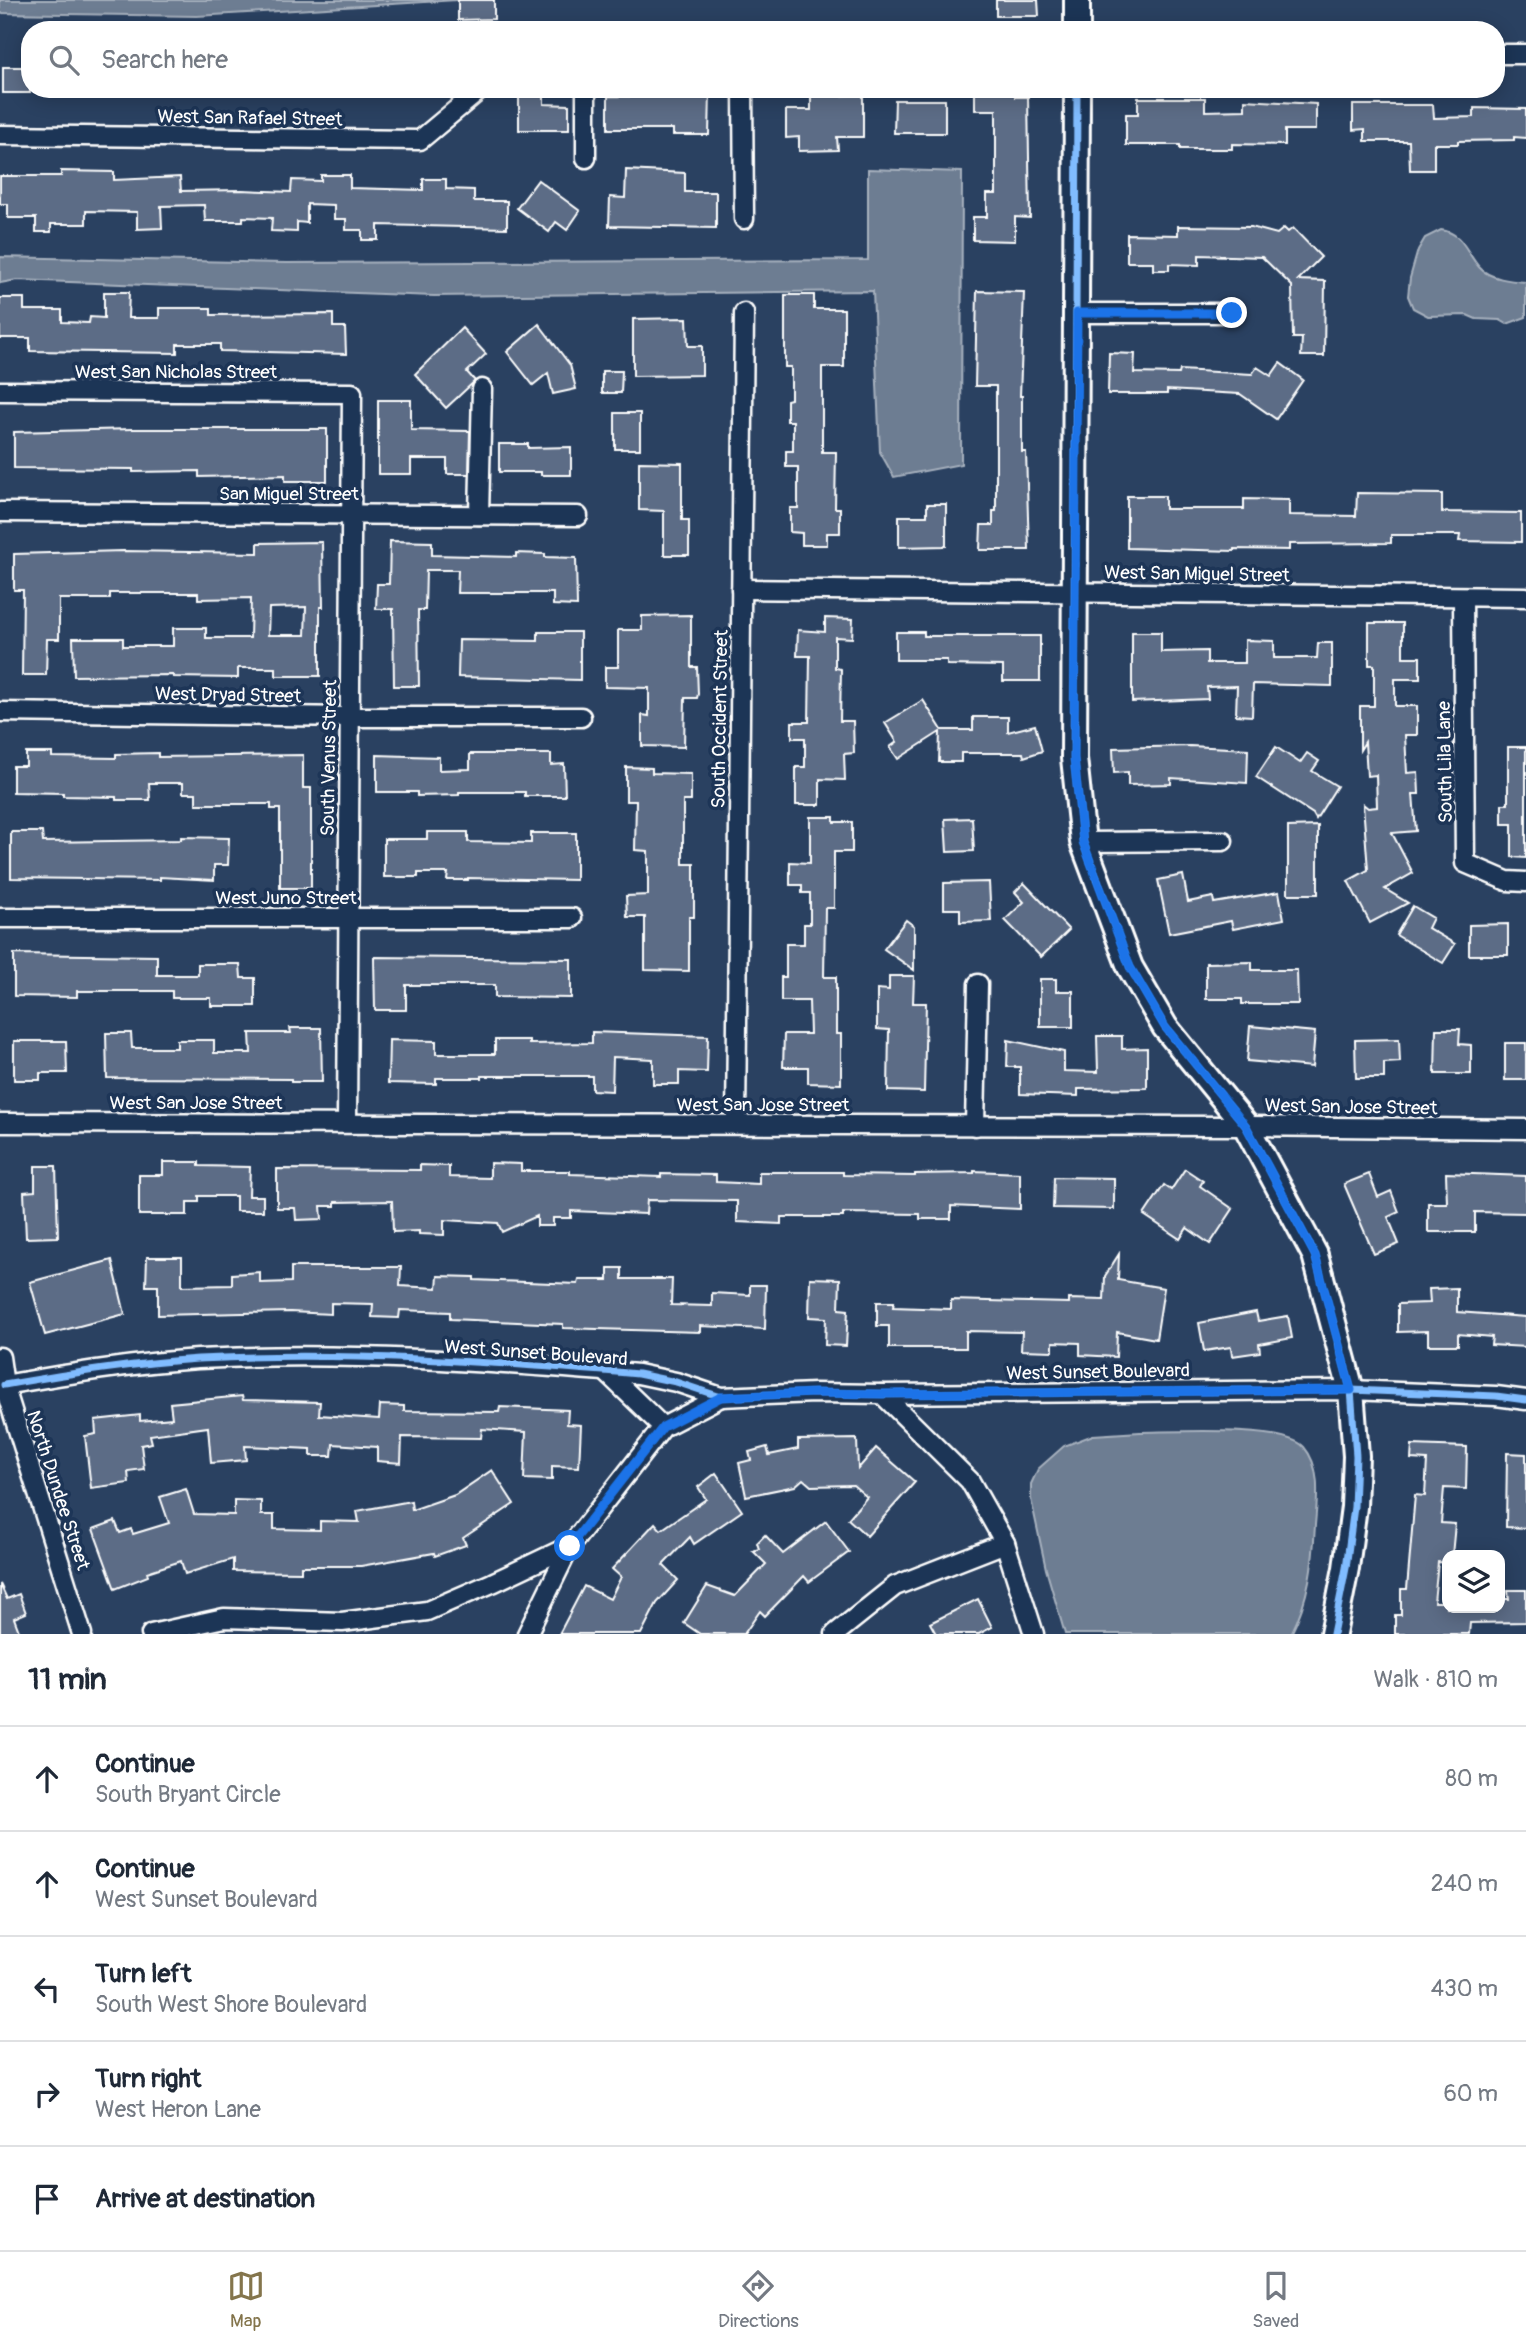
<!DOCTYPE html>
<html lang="en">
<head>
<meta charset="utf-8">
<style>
	body { margin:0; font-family:Pangolin,sans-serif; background:#f6f6f7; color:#1f2937 }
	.controls { position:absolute; right:21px; bottom:21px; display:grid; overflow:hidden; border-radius:14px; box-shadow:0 4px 18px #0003 }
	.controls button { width:63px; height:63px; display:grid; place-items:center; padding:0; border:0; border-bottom:2px solid #e0e1e3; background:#fff; color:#1f2937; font:35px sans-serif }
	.stop { position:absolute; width:21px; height:21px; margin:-16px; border:5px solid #1a73e8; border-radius:50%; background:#fff }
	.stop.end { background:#1a73e8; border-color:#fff; box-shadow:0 2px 7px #0008 }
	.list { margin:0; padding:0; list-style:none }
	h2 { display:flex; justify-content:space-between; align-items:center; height:91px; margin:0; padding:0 28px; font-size:30px }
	h2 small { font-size:23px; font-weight:400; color:#747a83 }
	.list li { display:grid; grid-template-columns:46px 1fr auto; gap:21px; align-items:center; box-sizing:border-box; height:105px; padding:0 28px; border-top:2px solid #e0e1e3 }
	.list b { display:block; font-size:26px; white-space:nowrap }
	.list p { margin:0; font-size:23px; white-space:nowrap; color:#747a83 }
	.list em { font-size:23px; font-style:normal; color:#747a83 }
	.icon { flex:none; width:38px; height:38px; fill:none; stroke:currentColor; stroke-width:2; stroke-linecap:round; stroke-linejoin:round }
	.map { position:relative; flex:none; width:1526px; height:1634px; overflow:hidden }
	.search { position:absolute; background:#fff; box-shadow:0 4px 18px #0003; left:21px; right:21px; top:21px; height:77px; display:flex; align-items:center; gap:18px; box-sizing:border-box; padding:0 24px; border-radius:28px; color:#747a83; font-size:26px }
	.sheet { height:616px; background:#fff }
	nav { display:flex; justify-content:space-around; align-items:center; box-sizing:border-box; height:98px; border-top:2px solid #e0e1e3; background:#fff; font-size:19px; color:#747a83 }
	nav a { display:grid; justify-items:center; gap:4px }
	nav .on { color:#84754c }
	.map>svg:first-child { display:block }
	.water { fill:#6d7d92; stroke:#a7b1be; stroke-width:2 }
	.building { fill:#5b6c86; stroke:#fff; stroke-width:2; fill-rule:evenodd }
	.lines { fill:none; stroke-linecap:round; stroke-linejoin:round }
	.street-casing { stroke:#fff; stroke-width:23 }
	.secondary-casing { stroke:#fff; stroke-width:30 }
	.street { stroke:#1d3557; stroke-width:18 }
	.secondary { stroke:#1d3557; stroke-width:24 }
	.cycleway-casing { stroke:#1d3557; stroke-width:11 }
	.cycleway { stroke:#80bcff; stroke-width:7 }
	.route { stroke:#1a73e8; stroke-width:9 }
	.labels { text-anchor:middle; stroke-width:7; stroke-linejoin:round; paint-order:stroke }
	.street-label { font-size:19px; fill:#fff; stroke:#1d3557 }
</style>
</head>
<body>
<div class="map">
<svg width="1526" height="1634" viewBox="0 0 1526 1634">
	<rect width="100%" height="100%" fill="#2a4161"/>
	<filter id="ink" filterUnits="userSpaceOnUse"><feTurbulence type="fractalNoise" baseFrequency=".0143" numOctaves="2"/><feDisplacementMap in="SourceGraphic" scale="14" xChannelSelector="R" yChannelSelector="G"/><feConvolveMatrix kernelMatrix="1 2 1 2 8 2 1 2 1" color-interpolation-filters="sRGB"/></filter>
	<g filter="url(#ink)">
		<!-- water -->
		<g class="water">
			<path d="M0,0h457l-260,16 -197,-3z"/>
			<path d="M868,169l94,3 -1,292 -67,13 -14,-25 -7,-161 -439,5 -417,-16 -17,3v-26l286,6 582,-3z"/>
			<path d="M1441,230c22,3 25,22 38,37 10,12 33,14 47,15v35l-19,7 -7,-4 -24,-1 -9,-4 -39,1 -15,-8 -5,-12 2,-18 8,-28 7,-12z"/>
			<path d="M1140,1432c32,0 144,-7 164,15 18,21 13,53 11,78 -2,39 -6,74 -24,109h-226l-19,-65 -15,-70v-15l7,-15 26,-23 29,-11z"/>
		</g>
		<!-- building -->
		<g class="building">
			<path d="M458,0h36v19l-36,1z"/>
			<path d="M996,0h42l1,16h-43z"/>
			<rect x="3" y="67" width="27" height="26"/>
			<path d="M975,89h40v8h13l2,121 -15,-1v24l-42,-1v-23h14v-23h9v-84h-21z"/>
			<path d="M673,91l37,1 -1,43h-36v-6h-65v-33l65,1z"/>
			<path d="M519,92h25v12l25,1v25h-50z"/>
			<path d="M863,95v42h-26l1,13 -39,1v-14l-13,1v-28h25v-14z"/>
			<path d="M1138,98h67v13l40,-1v-10l71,4v26h-31v15l-53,-1v5h-52v-4h-54v-31h12z"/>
			<path d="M895,100h50v33h-51z"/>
			<path d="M1353,105h80l1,13 40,-1v-9l52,1v29l-12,-1v3l-56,1v3h-24v26h-24l-1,-29h-44v-12l-12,1z"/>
			<path d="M626,170l59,3v19h31v36l-107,-2 1,-29 15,1z"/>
			<path d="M61,171l53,1v8l66,-3 1,14 61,-1 49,2 1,-12 29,1v-6h29v13l73,2v-11h23v10l28,1v11h33v27l-129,-3v15h-16v-10h-16v-11h-12v-14l-27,-1v19l-10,-1v10l-26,-1 1,-13 -29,-1v4h-38l-1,-16 -43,1 1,22 -25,1v-17l-51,-1v13h-35v8h-15v-14h-28v-14h-8v-28h61z"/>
			<path d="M538,180l42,31 -13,19 -11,-8 -7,10 -32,-24z"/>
			<path d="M1178,226l73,1 26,7 7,-6 4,4 5,-4 28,29 -23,23 27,1 -1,75h-23l1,-18h-9l-1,-52 -30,-29 -63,-2v10l-30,-1v6h-16v-8h-26v-28l51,1z"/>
			<path d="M977,291l47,1 -4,104h2v56h4l3,98h-49l1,-25h12v-14h3v-125h-21z"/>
			<path d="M104,292h25l-1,26h31v-10h52v7l122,-1v13h12l1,27 -126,-3v-7h-43v9l-147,-2v-13h-30v-40h24v12h38v12l27,1 1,-6 14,1z"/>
			<path d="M785,295h29v14h30v58h-22v85h14l-1,56h5v25h-13v12h-25v-12l-12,-1v-24h8v-41h-12v-16h7v-30h-6v-21l4,-1v-32h-6z"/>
			<path d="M687,318l1,28h14v29l-69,1v-57z"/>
			<path d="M539,324l31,41 6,24 -23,5 -5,-21 -15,12 -26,-33z"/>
			<path d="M462,328l24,26 -19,18 8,9 -29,27 -31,-34z"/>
			<path d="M1109,353l26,1 -1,19 45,1 1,-4 72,4 5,-7 14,9 9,-13 23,17 -27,39 -36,-25 -73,-4v4h-59z"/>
			<path d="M602,371h20l-1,22h-19z"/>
			<path d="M378,400h33v30l59,1 -1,43h-22v-15h-36v15h-33z"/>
			<rect x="615" y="413" width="25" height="36"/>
			<path d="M133,429h194v52h-42v-6l-86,2v-6l-66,1v-3l-119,-1v-36z"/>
			<path d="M499,444h29v4l43,-1v28h-30v-3h-42z"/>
			<path d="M639,462l43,1v57h7v35h-25v-44l-25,-1z"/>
			<path d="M1357,493l85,1v18l79,1v29l-62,-1 1,-6h-69v8l-102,1v6l-55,-1v2l-107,-3v-52h38v13h79v-10l45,1v15l67,1z"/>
			<path d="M927,504h19v42l-47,1v-31h28z"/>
			<path d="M390,541l42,1v13l84,2v-4l29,1v3l31,1 1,48 -24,-1v-12h-96l1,-23h-32l-1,40h-7l1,76h-25l-1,-77h-17l1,-25h12z"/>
			<path d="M322,542l1,65h-3v69h-44v-8h-38v10l-65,-1v-2l-99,1 -1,-38h50v8h50v-18h33v10h44l1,-40 -53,1v-6h-88v6h-51v40h-12l-1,36h-24l1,-85h-9v-36l109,-3 135,2v-10zM306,607l-1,28h-37l1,-27z"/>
			<path d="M691,615v52h6l1,27 -1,4h-12l-1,49 -42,-1v-31l7,1v-28l-44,-1v-20h13v-37h24v-14z"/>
			<path d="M825,618l28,1 -1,19 -17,-1v31l6,1 -1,52h13l1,32 -10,1 1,26 -25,-1v26h-24v-38h9v-29h-13v-16h17l1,-66h-13l1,-26 27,2z"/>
			<path d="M1369,623h34v34h17v22h-25v27h22v29h-12l2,38 11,-1 1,22h-6l3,37 -24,2 21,40 -28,16 23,14 -38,20 -22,-42 20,-11 -5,-66 5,4 9,-1 -1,-32 -9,1 -2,-34 -5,8v-44h14v-41h-5z"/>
			<path d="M538,632h42v48l-122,-3 1,-37 79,1z"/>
			<path d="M896,632h28v4h116v45h-37v-15l-56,-1v-5h-51z"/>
			<path d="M1132,632h29v20l46,-1v12h38v-23l29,1v17h43l1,-15h14v43l-79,-2 -1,32 -16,-1 1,-29 -30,1 1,12 -76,3z"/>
			<path d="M923,700l19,30h31v-13h35v15l27,-7 7,26 -18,6 -1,-4h-62v9h-22l1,-30 -42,27 -8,-12 7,-5 -12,-19z"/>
			<path d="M1190,746l58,3 -1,34 -76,-5v6l-43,1v-13l-14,1 -1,-25z"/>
			<path d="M1276,747l24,16 7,-10 12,8 -7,10 25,15 -21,33 -3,-5 -57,-37z"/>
			<path d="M1508,747h18v111l-14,-1v-33h-10v-20h6z"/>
			<path d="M26,753h26v4l64,1v-4l42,-1v4l145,-2v33h8v100h-31v-79h-9v-5h-75v-11h-13v-10h-34l1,17h-34v-3l-53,-1v-3l-50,-1v-26h13z"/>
			<path d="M470,754h81v11l13,-1 1,32h-40v-4h-66v3l-42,1v-4h-40v-37l62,2v13l31,-1z"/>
			<path d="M626,767l26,1v5l39,1v27h-8v63h11v53h-5v54l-44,-1v-53h-18l-1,-21 22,-1v-44l-13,-1 1,-49h-10z"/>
			<path d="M810,817h24v5h18v30h-18v56h-9l-1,69h12v57h5v50l-33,-1v-16h-25l1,-33h26l-1,-33h-28v-24h5v-33h18v-20h6v-31h-8v-8h-12v-23l20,1z"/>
			<path d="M972,818l2,33 -27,1 -2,-33z"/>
			<path d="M1318,826v68h-30v-67z"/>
			<path d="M11,832h31l1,10 138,-2v-3l48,1 -1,27h-14v15l-54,-3v3l-149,-2z"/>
			<path d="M427,832h41v10l63,1v-10h45v47l-108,-2v2h-21l1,-7h-30v4h-34v-38h43z"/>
			<path d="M1183,875l5,27 25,-5 1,6 65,-11 5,27 -51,10 -2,-8 -62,12 -11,-53z"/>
			<path d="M989,882l2,39 -31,1v-13h-16v-26z"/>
			<path d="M1024,883l45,47 -28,27 -36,-37 19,-18 -9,-10z"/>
			<path d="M1413,906l20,12 -5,10 27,16 -12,19 -47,-28z"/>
			<path d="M906,920l8,6v44l-30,-21z"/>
			<path d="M1508,924v31h-39v-30z"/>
			<path d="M14,954l143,2v19h41v-11h42l1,14h14v28h-44v-8h-39v-7h-95v6l-63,-1z"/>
			<path d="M374,957l197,2v39l-76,-1v-12h-89v25h-31z"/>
			<path d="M1252,962v8h45l1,34h-56v-5h-36v-36z"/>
			<path d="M889,976h25l-1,27h13l-2,89 -36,-1 1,-61 -12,-1v-40l12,1z"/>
			<path d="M1040,979h16v12h17v36h-33z"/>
			<path d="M1250,1026l65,6 -3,35 -65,-6z"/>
			<path d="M290,1028h31l1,54h-31v-3l-184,-1 -1,-45h25l1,15h45v-8h37v13h37l-1,-20h41z"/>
			<path d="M1436,1029h24l-1,15 12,1v29h-36z"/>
			<path d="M592,1032l116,4 -1,36 -28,-1v13h-26v-25l-40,-2 -1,34 -20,-1v-14h-110v2h-46v6l-48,-1 1,-43 47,1v13h59v-14h34v4l63,-1z"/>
			<path d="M1097,1036h25v13l25,-1v40l-69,1v7l-58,-2v-27h-13l1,-27 56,12v19l34,1z"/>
			<path d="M1399,1039l1,23 -16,1v15h-28l-1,-38z"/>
			<path d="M14,1041h52l1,32h-27v7h-26z"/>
			<rect x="1505" y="1043" width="21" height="37"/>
			<path d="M163,1162h36v4l51,1 -1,29h14v15h-27v-15h-37v6h-12v13h-48v-40h24z"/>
			<path d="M490,1163l31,1v7h49v3l91,3v-3l55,1v7l43,2v-12h84v3l72,1v-2l59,-1v-2l46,2v36l-69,-3v13h-31v-5l-77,-1v4h-62v7l-44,-2v-21l-90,-1 -1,14 -75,-3v7h-18v8h-16v-10l-35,16 -4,-9 -54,-3v15l-25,-1v-3l-26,1 -1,-31 -57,1v4h-14l1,13 -26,1 -1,-12h-18v-39l143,1v-5l29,1v11l41,1z"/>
			<path d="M35,1166h21l2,71 -32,1 -2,-46 11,-1z"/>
			<path d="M1185,1169l18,12 -3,5 33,23 -23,35 -23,-16 -7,11 -36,-24 20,-30 7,5z"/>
			<path d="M1446,1173l80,3v37l-51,-1v20h-47v-29h19z"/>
			<path d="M1369,1174l9,23 13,-6 8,21 -11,5 11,27 -25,10 -30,-70z"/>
			<path d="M1054,1177l60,1v31l-61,-1z"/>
			<path d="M1119,1254l-1,26 46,8 -8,51 -39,-7 -1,25 -36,-2v-12l-27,-1v9l-32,-1 1,-18 -56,-1v17h-77v-22h-12v-24h17l-1,5 58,2v-9l118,3v-4l35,1 1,-24z"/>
			<path d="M147,1257h35v29l50,-1v-11l28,-2v11l31,-1v-15h110l-1,19 37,2 1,-12 36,1v3l104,4 1,-4h29v-12h14v11h50l-1,26 41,1v-13l38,2v-10h16l-1,44 -65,-3v6l-137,-4v-4l-113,-5v-7l-50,-2 -1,8 -27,-1 1,-13 -42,-1v11l-41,-2 -132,3v-29h-12z"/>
			<path d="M112,1260l13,54 -80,21 -15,-53z"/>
			<path d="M810,1278l30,1 -1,30 9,1 -2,36 -21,-1 1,-27 -17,-1z"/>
			<path d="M1457,1288v24l69,5v30l-35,-2 1,-8 -34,-3v11h-30v-14l-30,1v-28l32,-1 -1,-14z"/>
			<path d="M1256,1312l2,9 30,-5 4,22 -33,6 1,8 -28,4 -1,-9 -27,4 -5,-28z"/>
			<path d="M242,1396l1,4 77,2 -1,13 60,4 1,-14 24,1v5l95,1 1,-5 68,3 -1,14 14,1 -2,42 -27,-1v14l-28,-1 2,-47 -44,-3 -1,9 -79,-1 -1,26 -24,-2v-14l-44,-3 -1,12h-21v-7l-66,-3 1,14 -35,3 -3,-36 -58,8 2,8 -11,2 3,24 -16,2 1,12 -38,5 -6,-52 11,-2 -1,-14 45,-5v6l32,-3 -2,-15z"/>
			<path d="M857,1439l1,30 18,-21 39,34 -48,54 -19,-17 19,-22 -14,-12 -42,1 -8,-7 -8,7 -49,10 -7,-33 12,-3 -2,-8 18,-5 2,8 29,-6v-9z"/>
			<path d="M1412,1445l55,2 -1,42 -22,-1 -3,35 14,1 -3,31h-5v8l-9,-1 -4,40h13v6h53v-9h9l-1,-9h18v32l-56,1 -1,11h-74v-19h6v-26h6l8,-94 10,1 2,-36 -16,-1z"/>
			<path d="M1507,1453l19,1v74l-20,-1z"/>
			<path d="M492,1470l22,34 -51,34 3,7 -31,11 -1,-3 -73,13h-60v6l-68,-1v-12l-48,15 -4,-13 -34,11 1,4 -33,13 -22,-60 22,-8 5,12 11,-4 2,5 36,-11 -9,-26 26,-8 8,25 40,1v-15l27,1v14h13v14l46,1v-9l39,1 -2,-11 54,-10 1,9 43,-15z"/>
			<path d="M716,1473l26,38 -48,33 -4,-7 -27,28 15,15 -21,23 -16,31h-82l25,-48 26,13 11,-22 -9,-8 43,-46 6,7 45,-31 -8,-12z"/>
			<path d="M826,1521l23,31 -40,30 -5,-6 -39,40 -5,-5 -16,23h-44l-16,-11 23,-37 28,10 31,-32 -13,-13 6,-2 -2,-6 8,-8 18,19z"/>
			<path d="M0,1584l7,15 12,-5 7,19 -12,5 6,16h-20z"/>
			<path d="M978,1599l14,28 -13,7h-43l-6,-11z"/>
		</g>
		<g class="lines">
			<defs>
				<g id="street">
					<path d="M1496,54h30"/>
					<path d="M743,89l1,130"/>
					<path d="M0,135l420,5 61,-51"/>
					<path d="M586,158v-69"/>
					<path d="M1077,313h155"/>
					<path d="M0,391l352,2 -5,730"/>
					<path d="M0,512l578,4"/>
					<path d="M479,515l3,-126"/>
					<path d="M741,589l785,8"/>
					<path d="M1463,597l2,266 42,18 19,1"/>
					<path d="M0,712l350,5h231"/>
					<path d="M1083,842l140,-1"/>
					<path d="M0,918h572"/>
					<path d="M0,1123l1246,3 280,3"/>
					<path d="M736,1124l8,-811"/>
					<path d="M975,1126l3,-142"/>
					<path d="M0,1357l4,28 78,249"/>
					<path d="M605,1371l58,56"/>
					<path d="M4,1385c64,-11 129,-22 194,-26 146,-8 295,3 440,15l38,8 45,15 94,-4 67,1 469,-4 145,6 30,4"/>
					<path d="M882,1394l88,87 35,62 29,91"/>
					<path d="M151,1634l73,-16 118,4 85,-11 65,-28 78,-37"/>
					<path d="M527,1634l43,-88 93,-119 58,-30"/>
					<path d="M835,1634l60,-48 110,-43"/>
				</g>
				<g id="secondary">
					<path d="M1077,30v-30"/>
					<path d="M1077,89l-3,669 9,84 47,125 35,60 81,99 69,129 36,135 5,66 -2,51 -8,61 -13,66"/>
				</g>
			</defs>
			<!-- street casing -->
			<use href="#street" class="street-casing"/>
			<!-- secondary casing -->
			<use href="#secondary" class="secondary-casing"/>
			<!-- street -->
			<use href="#street" class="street"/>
			<!-- secondary -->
			<use href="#secondary" class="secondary"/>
			<defs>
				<g id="cycleway">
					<path d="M1077,89l-3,669 9,84 47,125 35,60 81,99 69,129 36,135 5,66 -2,51 -8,61 -13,66"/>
					<path d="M4,1385c64,-11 129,-22 194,-26 146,-8 295,3 440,15l38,8 45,15 94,-4 67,1 469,-4 145,6 30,4"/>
				</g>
			</defs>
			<!-- cycleway casing -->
			<use href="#cycleway" class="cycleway-casing"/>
			<!-- cycleway -->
			<use href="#cycleway" class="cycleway"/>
		</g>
	</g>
	<g class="lines" filter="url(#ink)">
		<!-- route -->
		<path class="route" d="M570,1546l93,-119 58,-30 94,-4 67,1 469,-4 -36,-135 -69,-129 -81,-99 -35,-60 -47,-125 -9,-84 3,-445h155"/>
	</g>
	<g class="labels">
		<!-- street labels -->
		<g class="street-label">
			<text transform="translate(250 117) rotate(1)" y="7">West San Rafael Street</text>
			<text x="176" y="378">West San Nicholas Street</text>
			<text x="289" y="500">San Miguel Street</text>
			<text transform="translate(1197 573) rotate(1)" y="7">West San Miguel Street</text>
			<text transform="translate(228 694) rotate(1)" y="7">West Dryad Street</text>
			<text transform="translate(719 719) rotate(-89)" y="7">South Occident Street</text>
			<text transform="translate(328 758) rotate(-89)" y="7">South Venus Street</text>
			<text transform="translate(1444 762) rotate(-91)" y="7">South Lila Lane</text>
			<text x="286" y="904">West Juno Street</text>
			<text x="196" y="1109">West San Jose Street</text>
			<text x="763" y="1111">West San Jose Street</text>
			<text transform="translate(1351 1106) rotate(1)" y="7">West San Jose Street</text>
			<text transform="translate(536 1352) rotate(4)" y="7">West Sunset Boulevard</text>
			<text transform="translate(1098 1371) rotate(-1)" y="7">West Sunset Boulevard</text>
			<text transform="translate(59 1490) rotate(72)" y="7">North Dundee Street</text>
		</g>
	</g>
</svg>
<div class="controls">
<button><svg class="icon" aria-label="layers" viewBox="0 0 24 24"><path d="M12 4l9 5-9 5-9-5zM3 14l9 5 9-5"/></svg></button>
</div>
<div class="stop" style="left:570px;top:1546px"></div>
<div class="stop end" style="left:1232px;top:313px"></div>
<div class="search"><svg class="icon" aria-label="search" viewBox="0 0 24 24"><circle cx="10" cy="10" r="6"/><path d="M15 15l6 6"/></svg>Search here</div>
</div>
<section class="sheet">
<h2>11 min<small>Walk · 810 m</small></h2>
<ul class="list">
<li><svg class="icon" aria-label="ahead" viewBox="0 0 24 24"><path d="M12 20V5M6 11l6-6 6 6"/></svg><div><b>Continue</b><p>South Bryant Circle</p></div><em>80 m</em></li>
<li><svg class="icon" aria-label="ahead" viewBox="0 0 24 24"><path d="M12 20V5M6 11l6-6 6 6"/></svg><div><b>Continue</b><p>West Sunset Boulevard</p></div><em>240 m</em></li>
<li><svg class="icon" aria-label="left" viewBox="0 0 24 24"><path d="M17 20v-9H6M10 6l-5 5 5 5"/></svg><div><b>Turn left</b><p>South West Shore Boulevard</p></div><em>430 m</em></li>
<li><svg class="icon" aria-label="right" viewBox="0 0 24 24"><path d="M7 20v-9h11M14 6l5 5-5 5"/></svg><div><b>Turn right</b><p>West Heron Lane</p></div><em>60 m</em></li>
<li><svg class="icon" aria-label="arrive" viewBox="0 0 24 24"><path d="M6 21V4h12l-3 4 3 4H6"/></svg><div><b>Arrive at destination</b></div></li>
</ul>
</section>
<nav>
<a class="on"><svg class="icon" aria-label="map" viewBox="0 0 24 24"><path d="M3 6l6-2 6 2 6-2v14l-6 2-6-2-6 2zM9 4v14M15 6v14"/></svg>Map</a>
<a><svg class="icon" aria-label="directions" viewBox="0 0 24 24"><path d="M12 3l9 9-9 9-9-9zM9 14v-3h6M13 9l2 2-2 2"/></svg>Directions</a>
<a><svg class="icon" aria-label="saved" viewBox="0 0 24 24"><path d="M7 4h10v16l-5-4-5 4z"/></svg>Saved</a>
</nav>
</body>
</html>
